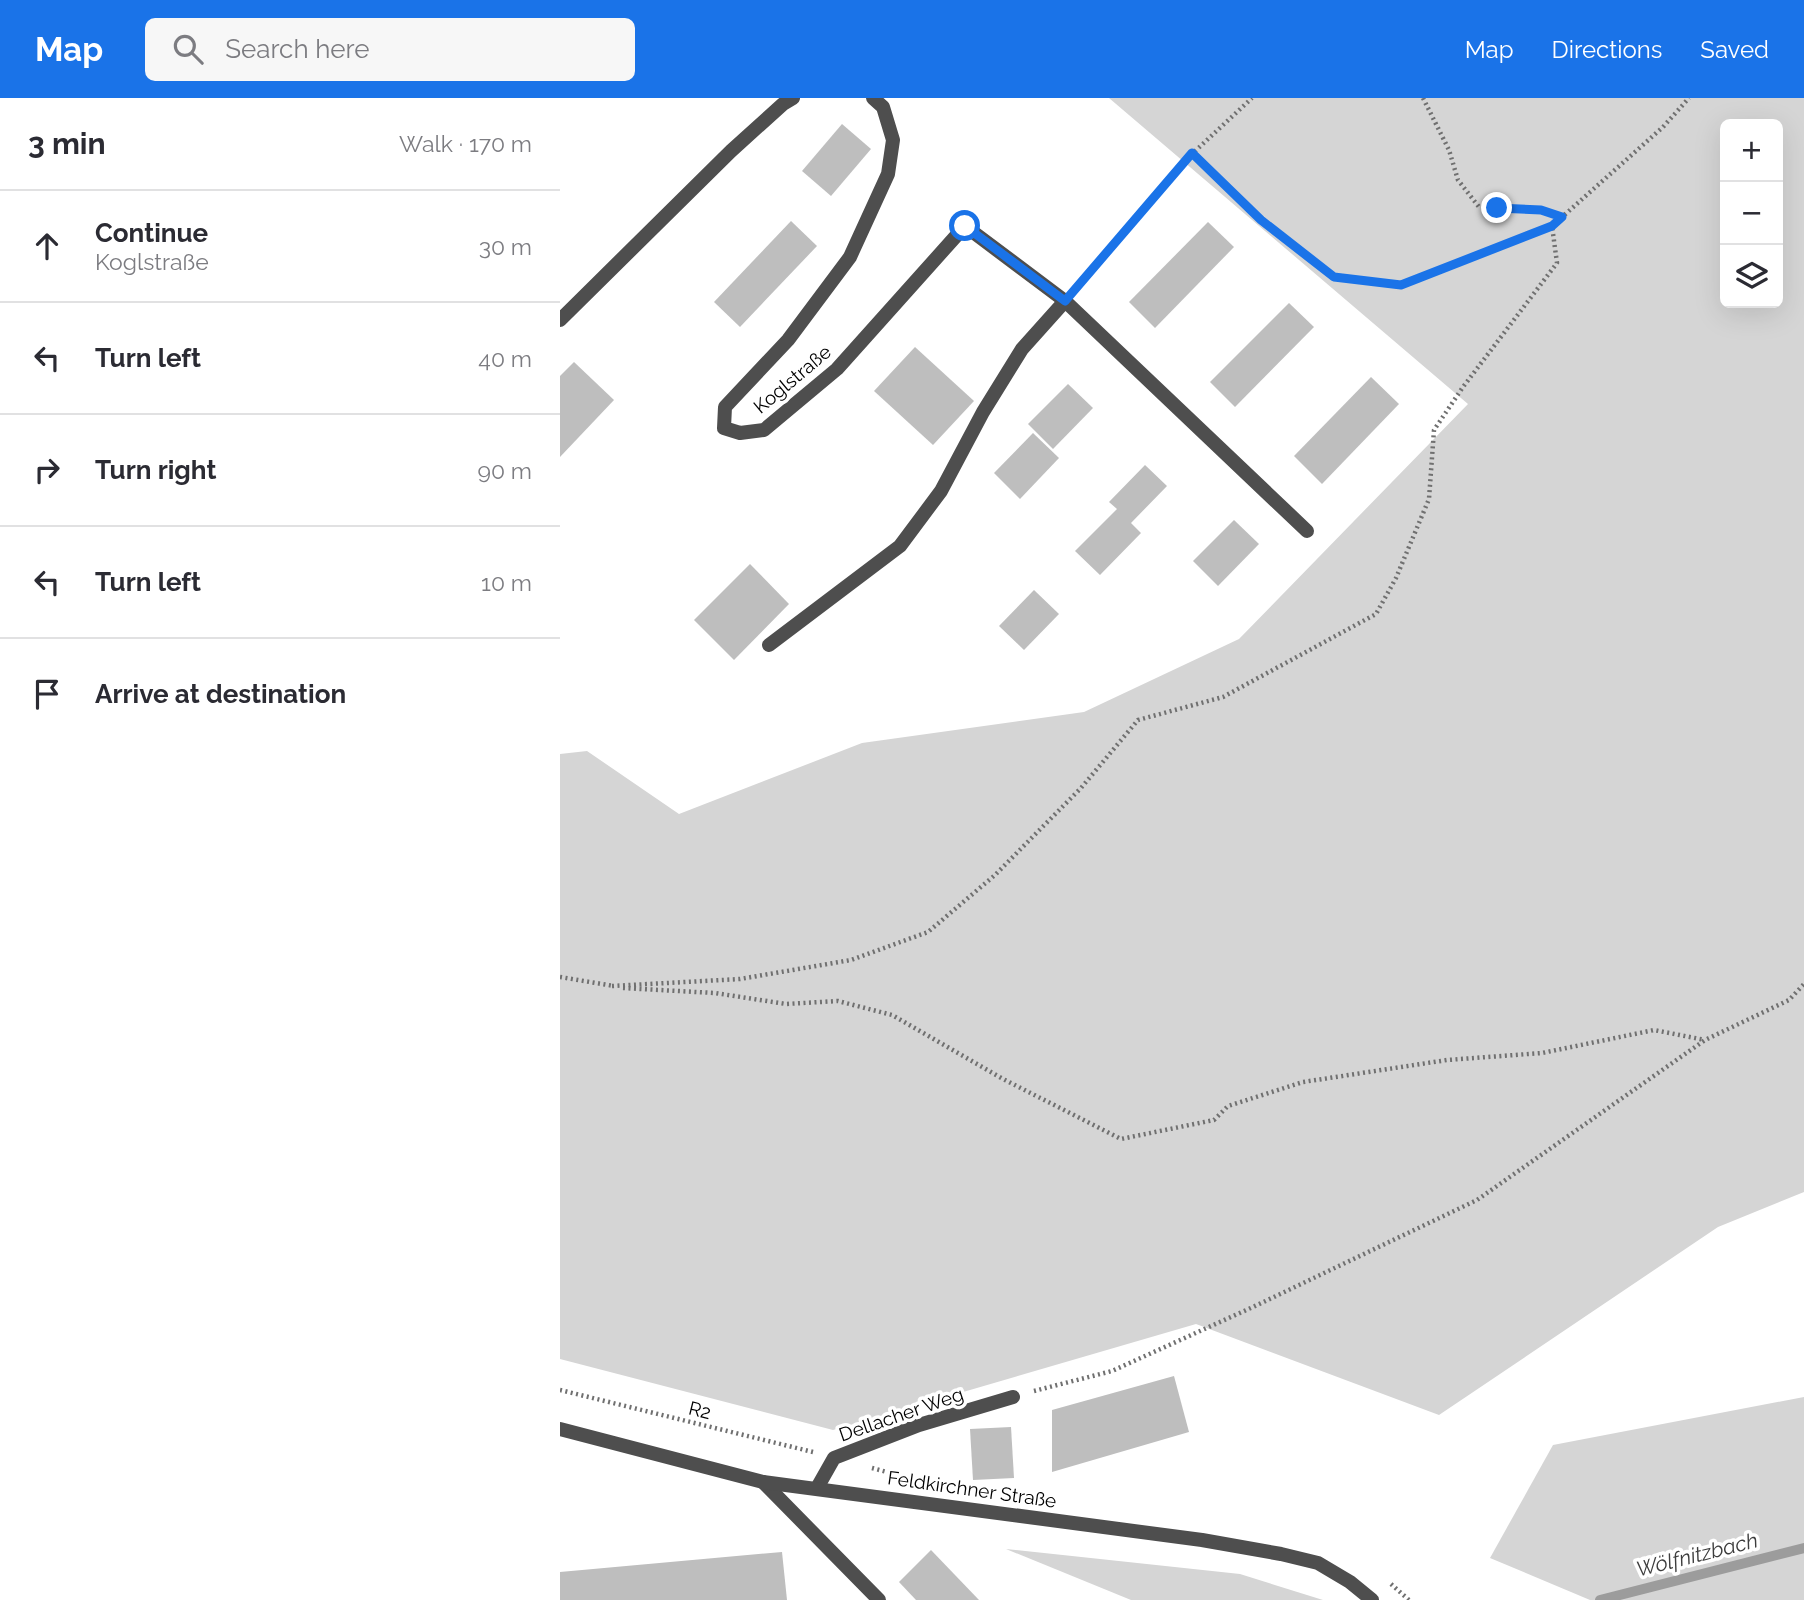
<!DOCTYPE html>
<html lang="en">
<head>
<meta charset="utf-8">
<style>
	body { margin:0; font-family:Raleway,sans-serif; background:#f7f7f7; color:#2b2b33 }
	.controls { position:absolute; right:21px; top:21px; display:grid; overflow:hidden; border-radius:10px; box-shadow:0 7px 28px #0002 }
	.controls button { width:63px; height:63px; display:grid; place-items:center; padding:0; border:0; border-bottom:2px solid #e1e1e2; background:#fff; color:#2b2b33; font:35px sans-serif }
	.stop { position:absolute; width:21px; height:21px; margin:-16px; border:5px solid #1a73e8; border-radius:50%; background:#fff }
	.stop.end { background:#1a73e8; border-color:#fff; box-shadow:0 2px 7px #0008 }
	.list { margin:0; padding:0; list-style:none }
	h2 { display:flex; justify-content:space-between; align-items:center; height:91px; margin:0; padding:0 28px; font-size:30px }
	h2 small { font-size:23px; font-weight:400; color:#7c7c81 }
	.list li { display:grid; grid-template-columns:46px 1fr auto; gap:21px; align-items:center; box-sizing:border-box; height:112px; padding:0 28px; border-top:2px solid #e1e1e2 }
	.list b { display:block; font-size:26px; white-space:nowrap }
	.list p { margin:0; font-size:23px; white-space:nowrap; color:#7c7c81 }
	.list em { font-size:23px; font-style:normal; color:#7c7c81 }
	.icon { flex:none; width:38px; height:38px; fill:none; stroke:currentColor; stroke-width:2; stroke-linecap:round; stroke-linejoin:round }
	.map { position:relative; flex:none; width:1244px; height:1502px; overflow:hidden }
	header { display:flex; align-items:center; gap:42px; box-sizing:border-box; height:98px; padding:0 35px; background:#1a73e8; color:#fff }
	header strong { font-size:33px }
	nav { display:flex; gap:38px; margin-inline-start:auto; font-size:24px }
	.search { width:490px; height:63px; background:#f7f7f7; display:flex; align-items:center; gap:18px; box-sizing:border-box; padding:0 24px; border-radius:10px; color:#7c7c81; font-size:26px }
	main { display:flex }
	aside { flex:1; background:#fff }
	.map>svg:first-child { display:block }
	.green { fill:#d5d5d5; fill-rule:evenodd }
	.lines { fill:none; stroke-linecap:round; stroke-linejoin:round }
	.stream { stroke:#9c9c9c; stroke-width:10 }
	.building { fill:#bebebe }
	.path { stroke:#707070; stroke-width:4.5; stroke-dasharray:2 3.5; stroke-linecap:butt }
	.service { stroke:#4e4e4e; stroke-width:14 }
	.minor { stroke:#4e4e4e; stroke-width:14 }
	.tertiary { stroke:#4e4e4e; stroke-width:14 }
	.route { stroke:#1a73e8; stroke-width:9 }
	.labels { text-anchor:middle; stroke-width:7; stroke-linejoin:round; paint-order:stroke }
	.street-label { font-size:19px; fill:#000; stroke:#fff }
	.water-label { font-size:21px; font-style:italic; fill:#3d3d3d; stroke:#fff }
</style>
</head>
<body>
<header>
<strong>Map</strong>
<div class="search"><svg class="icon" aria-label="search" viewBox="0 0 24 24"><circle cx="10" cy="10" r="6"/><path d="M15 15l6 6"/></svg>Search here</div>
<nav><a>Map</a><a>Directions</a><a>Saved</a></nav>
</header>
<main>
<aside>
<h2>3 min<small>Walk · 170 m</small></h2>
<ul class="list">
<li><svg class="icon" aria-label="ahead" viewBox="0 0 24 24"><path d="M12 20V5M6 11l6-6 6 6"/></svg><div><b>Continue</b><p>Koglstraße</p></div><em>30 m</em></li>
<li><svg class="icon" aria-label="left" viewBox="0 0 24 24"><path d="M17 20v-9H6M10 6l-5 5 5 5"/></svg><div><b>Turn left</b></div><em>40 m</em></li>
<li><svg class="icon" aria-label="right" viewBox="0 0 24 24"><path d="M7 20v-9h11M14 6l5 5-5 5"/></svg><div><b>Turn right</b></div><em>90 m</em></li>
<li><svg class="icon" aria-label="left" viewBox="0 0 24 24"><path d="M17 20v-9H6M10 6l-5 5 5 5"/></svg><div><b>Turn left</b></div><em>10 m</em></li>
<li><svg class="icon" aria-label="arrive" viewBox="0 0 24 24"><path d="M6 21V4h12l-3 4 3 4H6"/></svg><div><b>Arrive at destination</b></div></li>
</ul>
</aside>
<div class="map">
<svg width="1244" height="1502" viewBox="0 0 1244 1502">
	<rect width="100%" height="100%" fill="#fff"/>
	<!-- green -->
	<g class="green">
		<path d="M549,0h695v1094l-86,35 -279,188 -243,-91 -363,106 -273,-71v-605l27,-3 92,63 183,-71 222,-31 155,-73 229,-235zM1165,26h53v179h-53z"/>
		<path d="M1244,1299v203h-214l-100,-42 63,-113z"/>
		<path d="M446,1451l234,25 83,26h-192z"/>
	</g>
	<g class="lines">
		<!-- stream -->
		<path class="stream" d="M1040,1502l204,-52"/>
	</g>
	<!-- building -->
	<g class="building">
		<path d="M282,26l29,25 -40,47 -29,-25z"/>
		<path d="M231,123l26,25 -77,81 -26,-25z"/>
		<path d="M648,124l26,25 -79,81 -26,-26z"/>
		<path d="M729,205l25,24 -79,80 -25,-25z"/>
		<path d="M355,249l59,54 -41,44 -59,-54z"/>
		<path d="M14,264l40,38 -54,57v-81z"/>
		<path d="M811,279l28,27 -77,80 -28,-28z"/>
		<path d="M508,286l25,24 -40,41 -25,-25z"/>
		<path d="M473,335l26,25 -39,41 -26,-26z"/>
		<path d="M585,367l22,21 -36,37 10,10 -41,42 -25,-24 42,-42 -8,-7z"/>
		<path d="M674,422l25,24 -41,42 -25,-25z"/>
		<path d="M190,466l39,40 -55,56 -40,-40z"/>
		<path d="M474,492l25,24 -35,36 -25,-24z"/>
		<path d="M614,1278l15,56 -137,40v-62z"/>
		<path d="M451,1329l3,51 -41,2 -3,-51z"/>
		<path d="M371,1452l48,50h-63l-17,-18z"/>
		<path d="M222,1454l5,48h-227v-28z"/>
	</g>
	<g class="lines">
		<!-- path -->
		<g class="path">
			<path d="M863,0l26,52 9,30 21,27 61,3 22,7"/>
			<path d="M633,55l68,67 73,57 67,8 151,-59 111,-99 26,-29"/>
			<path d="M519,186l114,-131 59,-55"/>
			<path d="M0,879l54,9"/>
			<path d="M52,888l128,-7 111,-19 77,-28 67,-57 86,-87 57,-68 85,-23 153,-83 20,-36 33,-79 5,-69 29,-43 94,-124 -5,-37"/>
			<path d="M63,890l92,5 71,11 52,-3 54,14 111,64 118,60 93,-19 14,-14 75,-24 144,-22 95,-7 112,-23 51,10"/>
			<path d="M0,1292l253,62"/>
			<path d="M474,1293l78,-20 141,-64 224,-107 228,-160 84,-40 15,-16"/>
			<path d="M312,1370l22,6"/>
			<path d="M831,1486l18,16"/>
		</g>
		<!-- service -->
		<path class="service" d="M257,1390l17,-30 85,-33 94,-28"/>
		<!-- minor -->
		<g class="minor">
			<path d="M313,0l10,9 10,33 -5,34 -38,83 -62,83 -63,67 -1,21 16,5 24,-3 73,-61 128,-143 100,75 242,230"/>
			<path d="M0,222l171,-169 52,-47 10,-6"/>
			<path d="M209,547l131,-99 41,-55 42,-79 39,-63 43,-48"/>
			<path d="M203,1384l116,118"/>
		</g>
		<!-- tertiary -->
		<path class="tertiary" d="M0,1331l203,53 439,58 79,14 37,9 32,19 22,18"/>
	</g>
	<g class="lines">
		<!-- route -->
		<path class="route" d="M405,128l100,75 127,-148 69,67 73,57 67,8 151,-59 10,-9 -21,-7 -44,-2"/>
	</g>
	<g class="labels">
		<!-- street labels -->
		<g class="street-label">
			<text transform="translate(232 281) rotate(-40)" y="7">Koglstraße</text>
			<text transform="translate(140 1312) rotate(14)" y="7">R2</text>
			<text transform="translate(341 1316) rotate(-19)" y="7">Dellacher Weg</text>
			<text transform="translate(412 1391) rotate(8)" y="7">Feldkirchner Straße</text>
		</g>
		<!-- water labels -->
		<g class="water-label">
			<text transform="translate(1137 1457) rotate(-14)" y="7">Wölfnitzbach</text>
		</g>
	</g>
</svg>
<div class="controls">
<button>+</button>
<button>−</button>
<button><svg class="icon" aria-label="layers" viewBox="0 0 24 24"><path d="M12 4l9 5-9 5-9-5zM3 14l9 5 9-5"/></svg></button>
</div>
<div class="stop" style="left:405px;top:128px"></div>
<div class="stop end" style="left:937px;top:110px"></div>
</div>
</main>
</body>
</html>
